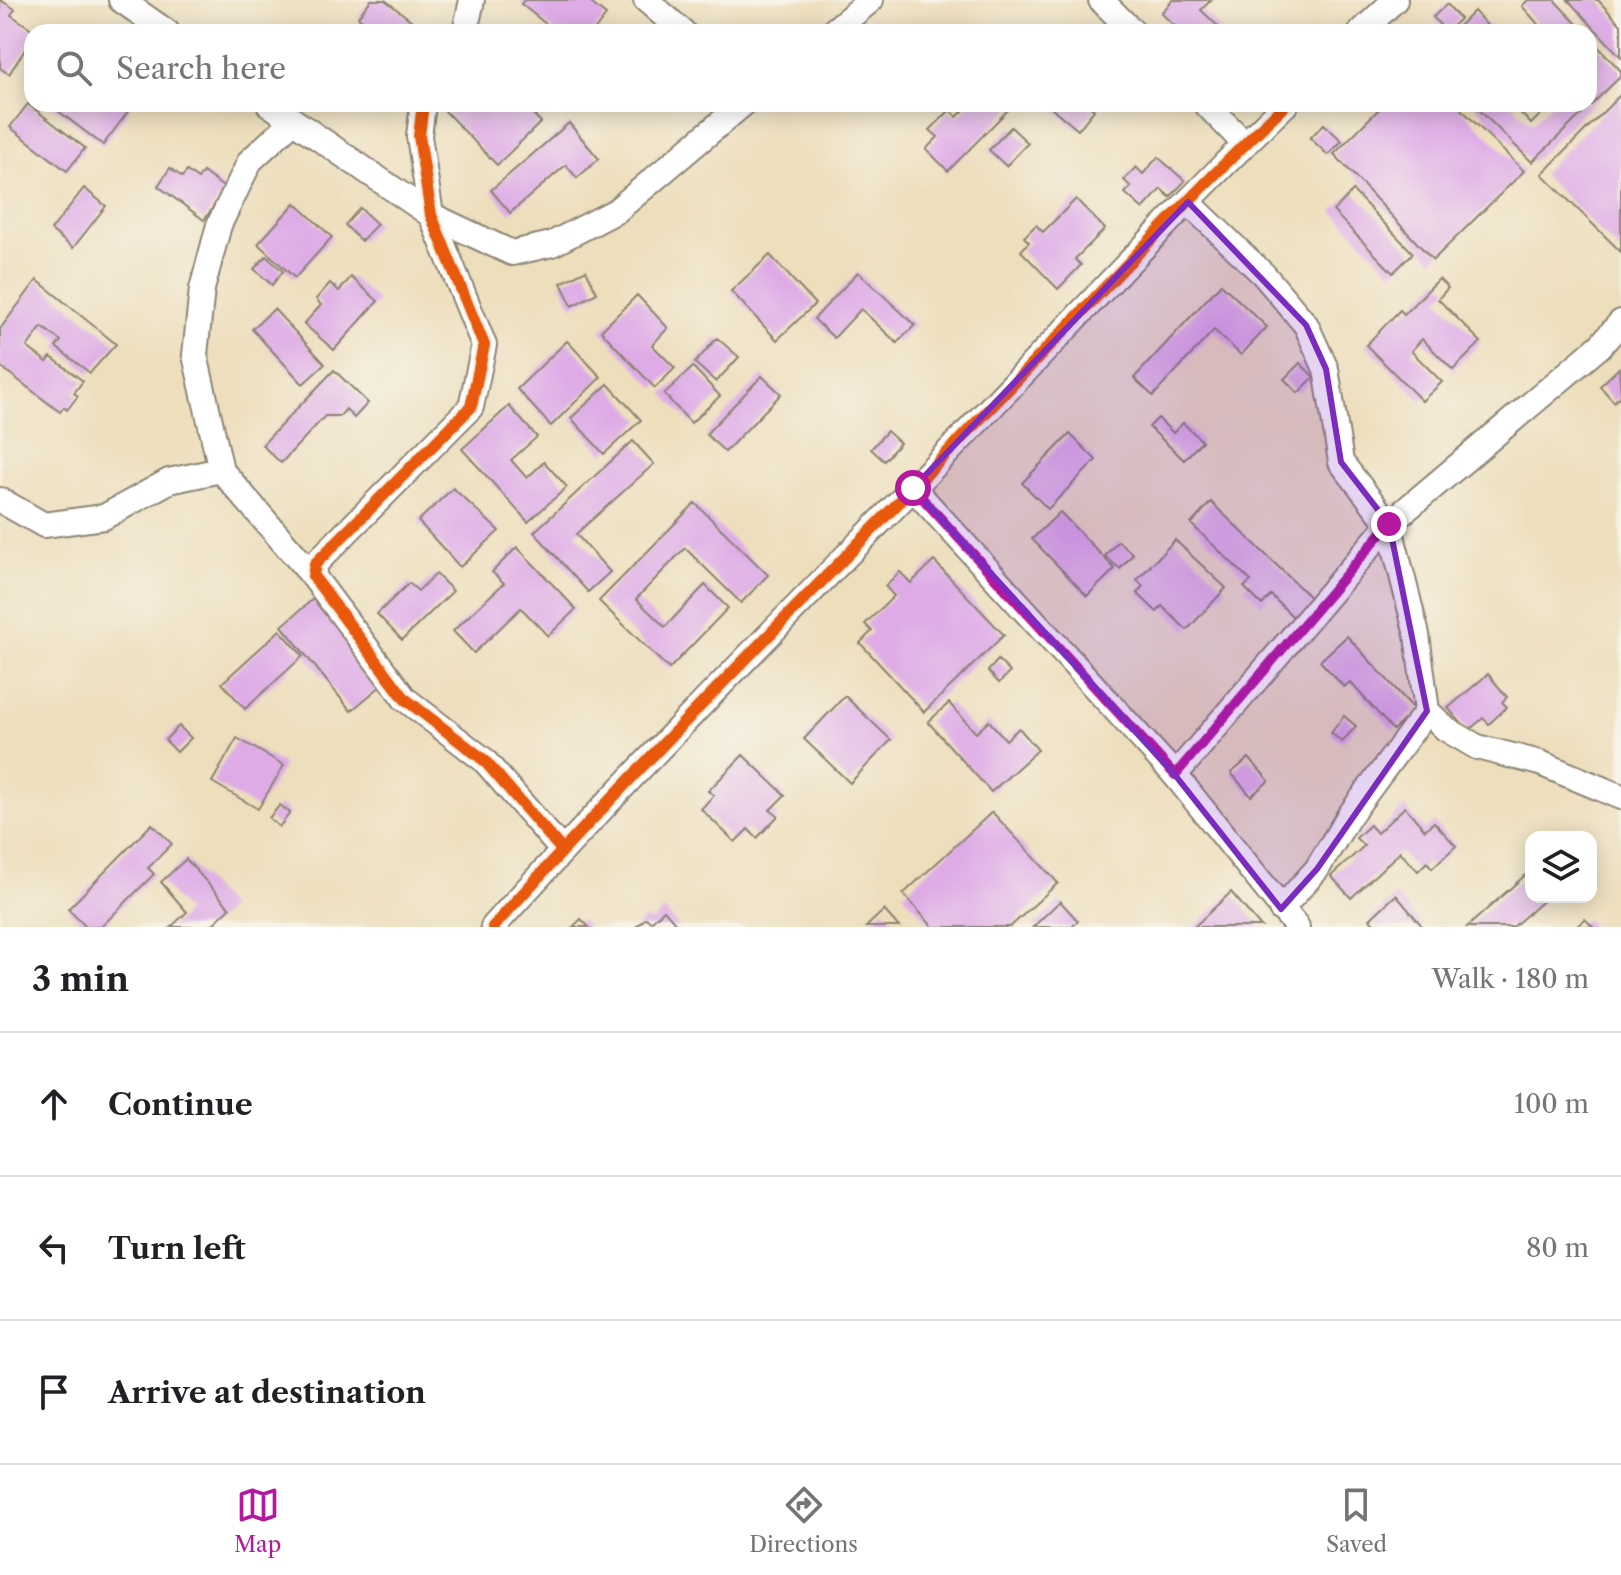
<!DOCTYPE html>
<html lang="en">
<head>
<meta charset="utf-8">
<style>
	body { margin:0; font-family:"Libre Caslon Text",serif; background:#f2f2f2; color:#202124 }
	.controls { position:absolute; right:24px; bottom:24px; display:grid; overflow:hidden; border-radius:16px; box-shadow:0 4px 20px #0003 }
	.controls button { width:72px; height:72px; display:grid; place-items:center; padding:0; border:0; border-bottom:2px solid #e0e0e0; background:#fff; color:#202124; font:40px sans-serif }
	.stop { position:absolute; width:24px; height:24px; margin:-18px; border:6px solid #b5179e; border-radius:50%; background:#fff }
	.stop.end { background:#b5179e; border-color:#fff; box-shadow:0 2px 8px #0008 }
	.list { margin:0; padding:0; list-style:none }
	h2 { display:flex; justify-content:space-between; align-items:center; height:104px; margin:0; padding:0 32px; font-size:34px }
	h2 small { font-size:26px; font-weight:400; color:#757577 }
	.list li { display:grid; grid-template-columns:52px 1fr auto; gap:24px; align-items:center; box-sizing:border-box; height:144px; padding:0 32px; border-top:2px solid #e0e0e0 }
	.list b { display:block; font-size:30px; white-space:nowrap }
	.list em { font-size:26px; font-style:normal; color:#757577 }
	.icon { flex:none; width:44px; height:44px; fill:none; stroke:currentColor; stroke-width:2; stroke-linecap:round; stroke-linejoin:round }
	.map { position:relative; flex:none; width:1621px; height:927px; overflow:hidden }
	.search { position:absolute; background:#fff; box-shadow:0 4px 20px #0003; left:24px; right:24px; top:24px; height:88px; display:flex; align-items:center; gap:20px; box-sizing:border-box; padding:0 28px; border-radius:24px; color:#757577; font-size:30px }
	.sheet { height:536px; background:#fff }
	nav { display:flex; justify-content:space-around; align-items:center; box-sizing:border-box; height:112px; border-top:2px solid #e0e0e0; background:#fff; font-size:22px; color:#757577 }
	nav a { display:grid; justify-items:center; gap:4px }
	nav .on { color:#b5179e }
	.map>svg:first-child { display:block }
	.building { fill:#deabe7 }
	.lines { fill:none; stroke-linecap:round; stroke-linejoin:round }
	.street-casing { stroke:#8c8474; stroke-width:28 }
	.street { stroke:#fff; stroke-width:24 }
	.cycleway-casing { stroke:#f7f3e8; stroke-width:17 }
	.cycleway { stroke:#e8590c; stroke-width:12 }
	.route { stroke:#b5179e; stroke-width:10 }
	.marked { fill:#7b2cbf; fill-opacity:0.2; stroke:#7b2cbf; stroke-width:6; stroke-linejoin:round }
</style>
</head>
<body>
<div class="map">
<svg width="1621" height="927" viewBox="0 0 1621 927">
	<rect width="100%" height="100%" fill="#f7f3e8"/>
	<filter id="ink" filterUnits="userSpaceOnUse"><feTurbulence type="fractalNoise" baseFrequency=".0125" numOctaves="2"/><feDisplacementMap in="SourceGraphic" scale="16" xChannelSelector="R" yChannelSelector="G"/><feConvolveMatrix kernelMatrix="1 2 1 2 8 2 1 2 1" color-interpolation-filters="sRGB"/></filter>
	<filter id="wash" filterUnits="userSpaceOnUse"><feTurbulence type="fractalNoise" baseFrequency=".006" numOctaves="4" result="noise"/><feDisplacementMap in="SourceGraphic" scale="32" xChannelSelector="R" yChannelSelector="G"/><feGaussianBlur stdDeviation="1.8" result="paint"/><feColorMatrix in="noise" values="0 0 0 0 0 0 0 0 0 0 0 0 0 0 0 0 0 1.4 0 .05"/><feComposite in="paint" operator="in"/></filter>
	<g filter="url(#wash)">
		<rect width="100%" height="100%" fill="#eddebc"/>
		<g id="blocks">
			<!-- building -->
			<g class="building">
				<path d="M0,0l15,9 -4,6 25,17h-4v7l-23,35 -9,-6z"/>
				<path d="M371,0h14l41,32h-71l9,-11 -6,-4z"/>
				<path d="M524,0h63l19,15 -13,17h-37l-35,-28z"/>
				<path d="M1173,0h38l-10,10 23,22h-43l-20,-19z"/>
				<path d="M1528,0h26l24,25 -7,7h-26l-23,-26z"/>
				<path d="M1568,0h30l23,25v32z"/>
				<path d="M1447,4l13,15 -14,13 -13,-15z"/>
				<path d="M1474,11l19,21h-40z"/>
				<path d="M1589,37l32,34v5l-89,86 -59,-58h39l19,20 20,-20h38z"/>
				<path d="M1621,94v158l-79,-78z"/>
				<path d="M28,104l57,44 -18,23 -57,-44z"/>
				<path d="M49,104h74l7,5 -27,36z"/>
				<path d="M452,104h71l18,18 -44,43 -52,-54z"/>
				<path d="M970,104h44l-66,67 -22,-22 12,-12 -8,-7 20,-20 7,7z"/>
				<path d="M1047,104h40l7,6 -16,20z"/>
				<path d="M1384,104h72l68,67 -91,89 -99,-106z"/>
				<path d="M569,123l30,36 -22,19 -11,-13 -56,48 -19,-23z"/>
				<path d="M1324,124l18,17 -14,14 -18,-17z"/>
				<path d="M1011,127l17,16 -22,23 -17,-16z"/>
				<path d="M1158,157l27,24 -15,16 -9,-8 -18,20 -18,-16 6,-6 -7,-7 12,-13 7,7z"/>
				<path d="M170,168l12,9 5,-6 11,8 5,-7 23,17 -22,31 -46,-34z"/>
				<path d="M84,188l22,18 -33,42 -22,-18z"/>
				<path d="M1353,191l60,62 -20,20 -60,-62z"/>
				<path d="M1076,199l29,30 -30,30 6,6 -23,24 -37,-38 8,-9 -5,-5 12,-12 7,7z"/>
				<path d="M295,203l37,34 -37,41 -37,-34z"/>
				<path d="M360,208l17,16 -16,17 -16,-16z"/>
				<path d="M770,255l45,49 -38,36 -46,-49z"/>
				<path d="M266,256l17,15 -11,14 -18,-16z"/>
				<path d="M586,270l11,23 -25,13 -11,-23z"/>
				<path d="M858,272l57,53 -18,18 -36,-34 -27,29 -20,-19z"/>
				<path d="M351,277l27,24 -44,49 -30,-26 17,-19 -5,-6 14,-16 9,8z"/>
				<path d="M1439,279l9,9 -10,11 43,43 -28,28 -31,-31 -11,12 31,31 -20,19 -56,-56 34,-35 4,4z"/>
				<path d="M37,280l79,64 -26,29 -34,-26 5,-6 -19,-14 -15,20 20,15 4,-5 32,24 -9,12 4,3 -11,14 -3,-3 -4,5 -60,-46v-37z"/>
				<path d="M1221,284l46,43 -26,28 -27,-25 -61,66 -19,-18z"/>
				<path d="M637,295l31,33 -16,17 23,23 -20,20 -54,-57z"/>
				<path d="M274,309l51,55 -22,20 -51,-55z"/>
				<path d="M717,338l22,19 -23,25 -21,-19z"/>
				<path d="M567,341l34,36 -50,49 -34,-37z"/>
				<path d="M1300,363l14,14 -16,16 -14,-14z"/>
				<path d="M693,367l27,29 -29,27 -27,-29z"/>
				<path d="M1619,368l2,27 -7,7 -14,-16z"/>
				<path d="M334,370l34,33 -14,15 -8,-9 -6,7h-15l-44,47 -19,-18z"/>
				<path d="M762,376l19,18 -56,58 -19,-18z"/>
				<path d="M608,384l33,36 -37,34 -33,-36z"/>
				<path d="M509,406l28,31 -26,23 16,18 17,-16 23,25 -39,35 -66,-73z"/>
				<path d="M1158,418l15,15 10,-10 19,18 -18,19 -35,-33z"/>
				<path d="M887,431l13,12 -16,18 -13,-12z"/>
				<path d="M1070,434l26,26 -48,49 -26,-26z"/>
				<path d="M633,441l21,23 -78,70 34,38 -22,20 -54,-60z"/>
				<path d="M453,488l46,43 -39,36 -42,-46z"/>
				<path d="M1211,502l104,100 -18,19 -26,-26 -9,10 -18,-18 7,-6 -60,-57z"/>
				<path d="M695,503l73,72 -27,28 -56,-55 -49,51 29,28 40,-42 23,23 -59,61 -70,-68z"/>
				<path d="M1060,512l55,57 -28,27 -55,-57z"/>
				<path d="M1175,540l51,48 -39,42 -25,-24 -5,6 -20,-19 6,-7 -6,-6z"/>
				<path d="M1118,541l15,13 -13,15 -15,-13z"/>
				<path d="M517,547l59,62 -28,27 -27,-28 -47,45 -21,-22 51,-48 -12,-11z"/>
				<path d="M934,561l70,74 -80,77 -64,-69 12,-12 -7,-7 29,-28 -9,-10 15,-14 11,11z"/>
				<path d="M436,574l17,17 -51,49 -25,-26 32,-31 9,8z"/>
				<path d="M313,599l70,85 -32,27 -69,-85z"/>
				<path d="M280,630l23,26 -58,53 -23,-26z"/>
				<path d="M1347,636l68,74 -22,20 -43,-48 -6,5 -24,-26z"/>
				<path d="M998,660l12,12 -11,11 -11,-12z"/>
				<path d="M1488,674l19,23 -5,5 5,5 -18,17 -6,-6 -15,13 -20,-23z"/>
				<path d="M845,696l46,44 -41,43 -46,-44z"/>
				<path d="M949,703l27,30 13,-12 17,19 13,-12 19,22 -47,42 -63,-70z"/>
				<path d="M1344,716l12,10 -14,16 -11,-9z"/>
				<path d="M179,726l12,12 -14,14 -12,-12z"/>
				<path d="M237,738l47,27 -26,44 -46,-27z"/>
				<path d="M743,755l42,40 -15,15 8,6 -21,22 -9,-9 -13,13 -34,-33 13,-14 -6,-4z"/>
				<path d="M1249,758l20,23 -18,15 -20,-23z"/>
				<path d="M280,805l10,8 -11,14 -10,-9z"/>
				<path d="M1405,807l20,23 9,-8 22,24 -24,22 -5,-6 -9,9 -18,-19 -49,46 -20,-22 33,-30 -8,-8 14,-13 7,8z"/>
				<path d="M992,812l66,71 -48,44h-77l-30,-33z"/>
				<path d="M152,824l20,20 -24,24 6,6 -53,53h-15l-18,-18z"/>
				<path d="M186,859l44,49 -20,19h-39l16,-15 -26,-30z"/>
				<path d="M1531,870v27h16l-34,30h-46z"/>
				<path d="M1231,892l30,35h-67z"/>
				<path d="M1396,895l27,32h-45l-8,-8z"/>
				<path d="M1060,901l18,20 -6,6h-39z"/>
				<path d="M664,910l15,17h-43l10,-9 5,4z"/>
				<path d="M884,910l15,17h-33z"/>
				<path d="M581,919l8,8h-16z"/>
				<path d="M1585,919l8,8h-17z"/>
			</g>
		</g>
	</g>
	<g filter="url(#ink)">
		<use href="#blocks" fill-opacity="0" stroke="#8c8474" stroke-width="2"/>
		<g class="lines">
			<defs>
				<g id="street">
					<path d="M121,0l46,32"/>
					<path d="M646,0l37,32"/>
					<path d="M1101,0l32,32"/>
					<path d="M465,32l7,-32"/>
					<path d="M832,32l39,-32"/>
					<path d="M1361,32l34,-32"/>
					<path d="M269,104l162,111 81,38 40,-9 64,-33 127,-107"/>
					<path d="M423,104l-4,32 12,79 53,130 -13,62 -156,157 -2,12 92,123 79,61 78,90"/>
					<path d="M1206,104l39,40"/>
					<path d="M293,121l-43,40 -31,64 -17,64 -7,66 26,115 92,106"/>
					<path d="M1188,202l76,73 42,50 20,44 15,93 48,62 28,111 10,76 19,18 31,18 63,16 81,34"/>
					<path d="M913,488l262,287 122,152"/>
					<path d="M0,500l44,25 60,-8 65,-36 52,-11"/>
					<path d="M1175,775l214,-251 211,-178 21,-24"/>
					<path d="M1281,909l36,-40 32,-53 78,-105"/>
					<path d="M493,927c135,-150 277,-293 418,-437 126,-128 246,-262 375,-386"/>
				</g>
			</defs>
			<!-- street casing -->
			<use href="#street" class="street-casing"/>
			<!-- street -->
			<use href="#street" class="street"/>
			<defs>
				<g id="cycleway">
					<path d="M423,104l-4,32 12,79 53,130 -13,62 -156,157 -2,12 92,123 79,61 78,90"/>
					<path d="M493,927c135,-150 277,-293 418,-437 126,-128 246,-262 375,-386"/>
				</g>
			</defs>
			<!-- cycleway casing -->
			<use href="#cycleway" class="cycleway-casing"/>
			<!-- cycleway -->
			<use href="#cycleway" class="cycleway"/>
		</g>
	</g>
	<g class="lines" filter="url(#ink)">
		<!-- route -->
		<path class="route" d="M913,488l262,287 214,-251"/>
	</g>
	<!-- marked area -->
	<path class="marked" d="M1188,202l118,123 20,44 15,93 48,62 38,187 -110,158 -36,40 -106,-134 -262,-287z"/>
</svg>
<div class="controls">
<button><svg class="icon" aria-label="layers" viewBox="0 0 24 24"><path d="M12 4l9 5-9 5-9-5zM3 14l9 5 9-5"/></svg></button>
</div>
<div class="stop" style="left:913px;top:488px"></div>
<div class="stop end" style="left:1389px;top:524px"></div>
<div class="search"><svg class="icon" aria-label="search" viewBox="0 0 24 24"><circle cx="10" cy="10" r="6"/><path d="M15 15l6 6"/></svg>Search here</div>
</div>
<section class="sheet">
<h2>3 min<small>Walk · 180 m</small></h2>
<ul class="list">
<li><svg class="icon" aria-label="ahead" viewBox="0 0 24 24"><path d="M12 20V5M6 11l6-6 6 6"/></svg><div><b>Continue</b></div><em>100 m</em></li>
<li><svg class="icon" aria-label="left" viewBox="0 0 24 24"><path d="M17 20v-9H6M10 6l-5 5 5 5"/></svg><div><b>Turn left</b></div><em>80 m</em></li>
<li><svg class="icon" aria-label="arrive" viewBox="0 0 24 24"><path d="M6 21V4h12l-3 4 3 4H6"/></svg><div><b>Arrive at destination</b></div></li>
</ul>
</section>
<nav>
<a class="on"><svg class="icon" aria-label="map" viewBox="0 0 24 24"><path d="M3 6l6-2 6 2 6-2v14l-6 2-6-2-6 2zM9 4v14M15 6v14"/></svg>Map</a>
<a><svg class="icon" aria-label="directions" viewBox="0 0 24 24"><path d="M12 3l9 9-9 9-9-9zM9 14v-3h6M13 9l2 2-2 2"/></svg>Directions</a>
<a><svg class="icon" aria-label="saved" viewBox="0 0 24 24"><path d="M7 4h10v16l-5-4-5 4z"/></svg>Saved</a>
</nav>
</body>
</html>
